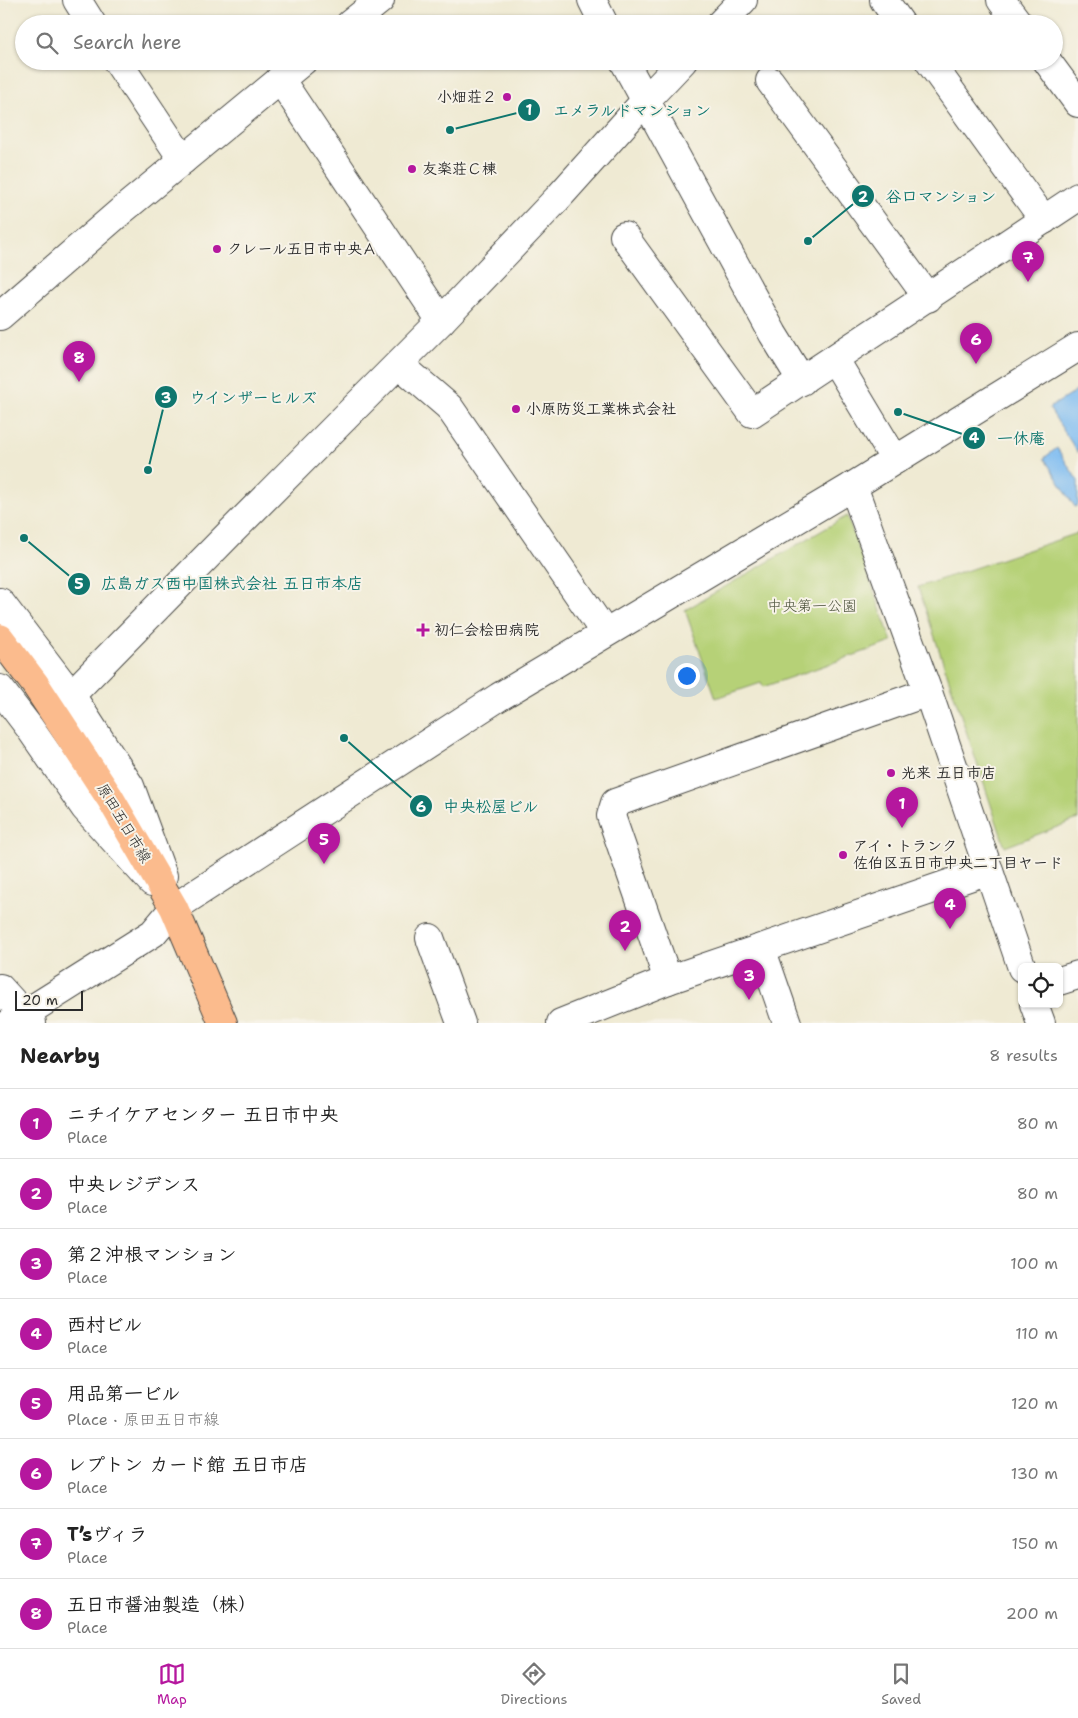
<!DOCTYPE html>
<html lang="en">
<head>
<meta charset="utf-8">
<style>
	body { margin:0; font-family:"Shantell Sans","Klee One",sans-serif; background:#f2f2f2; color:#222 }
	.controls { position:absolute; right:15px; bottom:15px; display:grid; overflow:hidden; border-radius:8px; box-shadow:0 1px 4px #0004 }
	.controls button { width:45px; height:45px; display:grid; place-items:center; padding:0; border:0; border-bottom:1px solid #e0e0e0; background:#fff; color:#222; font:25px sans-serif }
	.scale { position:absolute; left:15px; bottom:12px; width:68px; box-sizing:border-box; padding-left:5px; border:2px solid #2b2b2b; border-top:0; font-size:14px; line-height:18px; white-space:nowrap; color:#2b2b2b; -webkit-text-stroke:4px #f7f3e8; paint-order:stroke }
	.you { position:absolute; left:686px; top:675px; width:18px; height:18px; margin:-12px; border:4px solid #fff; border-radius:50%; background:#1a73e8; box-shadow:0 0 0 8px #1a73e833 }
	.badge { display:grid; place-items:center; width:32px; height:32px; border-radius:50%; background:#b5179e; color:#fff; font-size:16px; font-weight:700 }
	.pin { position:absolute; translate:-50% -41px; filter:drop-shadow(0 1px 2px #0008) }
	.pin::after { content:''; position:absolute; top:26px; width:18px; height:15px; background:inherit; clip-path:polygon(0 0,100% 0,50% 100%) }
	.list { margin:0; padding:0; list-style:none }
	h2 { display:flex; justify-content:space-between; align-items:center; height:65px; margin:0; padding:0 20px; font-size:21px }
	h2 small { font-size:16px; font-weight:400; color:#767676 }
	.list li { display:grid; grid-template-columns:32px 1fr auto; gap:15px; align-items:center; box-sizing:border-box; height:70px; padding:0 20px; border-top:1px solid #e0e0e0 }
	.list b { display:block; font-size:19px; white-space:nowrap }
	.list p { margin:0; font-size:16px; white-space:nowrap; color:#767676 }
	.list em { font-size:16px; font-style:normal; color:#767676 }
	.icon { flex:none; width:28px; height:28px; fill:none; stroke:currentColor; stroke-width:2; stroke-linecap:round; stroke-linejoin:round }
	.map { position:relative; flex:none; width:1078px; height:1023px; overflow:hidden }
	.search { position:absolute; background:#fff; box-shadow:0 1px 4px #0004; left:15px; right:15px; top:15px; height:55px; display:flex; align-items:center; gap:12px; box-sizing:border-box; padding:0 18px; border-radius:28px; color:#767676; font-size:19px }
	.sheet { height:625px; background:#fff }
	nav { display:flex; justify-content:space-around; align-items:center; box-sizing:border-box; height:70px; border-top:1px solid #e0e0e0; background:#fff; font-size:14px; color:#767676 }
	nav a { display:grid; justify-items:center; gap:2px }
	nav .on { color:#b5179e }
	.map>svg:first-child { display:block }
	.green { fill:#b6d177; stroke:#707e51 }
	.water { fill:#7ebcf1; stroke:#54748e }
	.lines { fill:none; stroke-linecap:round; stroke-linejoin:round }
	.minor-casing { stroke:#484844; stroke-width:30 }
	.major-casing { stroke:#484844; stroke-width:30 }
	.minor { stroke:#fff; stroke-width:28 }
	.major { stroke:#fbbb8d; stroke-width:28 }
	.poi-dot { fill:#b5179e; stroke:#f7f3e8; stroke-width:2 }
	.labels { text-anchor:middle; stroke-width:4; stroke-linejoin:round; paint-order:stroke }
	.poi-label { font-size:15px; font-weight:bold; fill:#2b2b2b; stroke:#f7f3e8; text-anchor:start }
	.park-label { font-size:15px; fill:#4e543e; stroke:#f7f3e8 }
	.street-label { font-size:15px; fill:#2b2b2b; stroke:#f7f3e8 }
	.leader { fill:none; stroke:#0f766e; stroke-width:2 }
	.callout-dot { fill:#0f766e; stroke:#f7f3e8; stroke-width:2 }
	.mark-label { font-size:15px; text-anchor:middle; font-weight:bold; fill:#fff }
	.callout-label { font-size:16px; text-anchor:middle; font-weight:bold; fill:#0f766e; stroke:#f7f3e8; stroke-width:4; stroke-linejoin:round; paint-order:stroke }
</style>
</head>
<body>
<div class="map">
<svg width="1078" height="1023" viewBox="0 0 1078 1023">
	<rect width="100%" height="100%" fill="#f7f3e8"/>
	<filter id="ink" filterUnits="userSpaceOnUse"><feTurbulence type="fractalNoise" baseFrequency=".02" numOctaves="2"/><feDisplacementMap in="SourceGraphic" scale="10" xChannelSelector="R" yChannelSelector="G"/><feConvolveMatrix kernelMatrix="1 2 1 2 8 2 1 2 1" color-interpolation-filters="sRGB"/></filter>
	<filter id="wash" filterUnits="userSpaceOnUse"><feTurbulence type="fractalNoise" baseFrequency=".0096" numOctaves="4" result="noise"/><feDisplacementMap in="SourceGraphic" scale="20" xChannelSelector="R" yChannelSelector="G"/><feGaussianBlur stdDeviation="1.12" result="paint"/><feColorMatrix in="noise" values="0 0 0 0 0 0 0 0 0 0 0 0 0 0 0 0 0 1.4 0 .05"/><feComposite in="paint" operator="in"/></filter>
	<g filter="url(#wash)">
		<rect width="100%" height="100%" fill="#efead3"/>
		<!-- green -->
		<g class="green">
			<path d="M847,516l45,126 -129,45 -2,-4 -45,15 -31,-88z"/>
			<path d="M1078,533v286l-73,28 -87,-260z"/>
		</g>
		<!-- water -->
		<g class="water">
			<path d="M1078,390v63l-29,-45z"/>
			<path d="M1057,448l21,33v24l-3,2 -31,-49z"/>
		</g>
	</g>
	<g filter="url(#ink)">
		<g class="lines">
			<defs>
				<g id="minor">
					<path d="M77,0l15,24"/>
					<path d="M592,0l12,24"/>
					<path d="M884,0l17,24"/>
					<path d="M1001,0l18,24"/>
					<path d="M350,24l30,-24"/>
					<path d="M720,24l23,-24"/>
					<path d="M117,61l66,99"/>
					<path d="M624,61l149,273 29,47"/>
					<path d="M929,61l115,159"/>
					<path d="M1047,61l31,42"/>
					<path d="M280,79l161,242"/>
					<path d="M770,81l158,217"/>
					<path d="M624,236l128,177 326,-216"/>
					<path d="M0,316l120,-104 183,-151"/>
					<path d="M835,360l60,100"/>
					<path d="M399,364l50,43 156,226"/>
					<path d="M853,486l75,206 94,276"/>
					<path d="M0,602l71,93 59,91 33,90"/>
					<path d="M0,689l29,38 56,81 67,74"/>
					<path d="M71,695l160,-163 210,-211 116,-122 88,-98 38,-40"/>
					<path d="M430,938l31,85"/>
					<path d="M761,948l26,75"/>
					<path d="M668,980l-57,-164 4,-13 313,-111"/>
					<path d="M1059,981l19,-6"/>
					<path d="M0,988l32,35"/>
					<path d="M1034,1004l7,19"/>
					<path d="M10,1023l143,-90 21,-25 325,-211 354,-211 225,-139"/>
					<path d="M561,1023l107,-43 321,-110"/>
				</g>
				<path id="major" d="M0,638l35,46 75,114 64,110 49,115"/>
			</defs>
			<!-- minor casing -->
			<use href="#minor" class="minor-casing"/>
			<!-- major casing -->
			<use href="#major" class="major-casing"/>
			<!-- minor -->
			<use href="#minor" class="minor"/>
			<!-- major -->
			<use href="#major" class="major"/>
		</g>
	</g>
	<!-- markers -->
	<g class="poi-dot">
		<circle cx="507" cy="97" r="5"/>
		<circle cx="412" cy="169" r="5"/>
		<circle cx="217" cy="249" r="5"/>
		<circle cx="516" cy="409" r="5"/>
		<path d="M420.5 622.5h5v5h5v5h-5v5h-5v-5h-5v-5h5z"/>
		<circle cx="891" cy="773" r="5"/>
		<circle cx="843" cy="855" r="5"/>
	</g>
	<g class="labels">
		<!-- poi labels -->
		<g class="poi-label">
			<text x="497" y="102" text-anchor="end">小畑荘２</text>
			<text x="422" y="174">友楽荘Ｃ棟</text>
			<text x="227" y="254">クレール五日市中央Ａ</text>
			<text x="526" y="414">小原防災工業株式会社</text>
			<text x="434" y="635">初仁会桧田病院</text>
			<text x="901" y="778">光来 五日市店</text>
			<text x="853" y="851">アイ・トランク<tspan x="853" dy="17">佐伯区五日市中央二丁目ヤード</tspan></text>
		</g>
		<!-- park labels -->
		<g class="park-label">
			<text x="812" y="611">中央第一公園</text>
		</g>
		<!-- street labels -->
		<g class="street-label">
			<text transform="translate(124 823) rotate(59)" y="5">原田五日市線</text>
		</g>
	</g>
	<!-- callouts -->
	<path class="leader" d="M450 130L529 110M808 241L863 196M148 470L166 397M898 412L974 438M24 538L79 584M344 738L421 806"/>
	<g class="callout-dot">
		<circle cx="450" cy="130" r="5"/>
		<circle cx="808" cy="241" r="5"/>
		<circle cx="148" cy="470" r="5"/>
		<circle cx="898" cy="412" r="5"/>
		<circle cx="24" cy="538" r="5"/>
		<circle cx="344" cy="738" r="5"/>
		<circle cx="529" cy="110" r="12"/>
		<circle cx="863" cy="196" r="12"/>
		<circle cx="166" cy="397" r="12"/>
		<circle cx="974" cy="438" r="12"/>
		<circle cx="79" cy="584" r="12"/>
		<circle cx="421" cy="806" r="12"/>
	</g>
	<g class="mark-label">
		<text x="529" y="115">1</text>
		<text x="863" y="202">2</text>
		<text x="166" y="403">3</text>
		<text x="974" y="443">4</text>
		<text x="79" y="589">5</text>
		<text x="421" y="812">6</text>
	</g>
	<g class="callout-label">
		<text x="632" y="116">エメラルドマンション</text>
		<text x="941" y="202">谷口マンション</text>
		<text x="253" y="403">ウインザーヒルズ</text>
		<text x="1021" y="444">一休庵</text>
		<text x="232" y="589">広島ガス西中国株式会社 五日市本店</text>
		<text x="491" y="812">中央松屋ビル</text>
	</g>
</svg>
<div class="controls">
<button><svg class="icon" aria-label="locate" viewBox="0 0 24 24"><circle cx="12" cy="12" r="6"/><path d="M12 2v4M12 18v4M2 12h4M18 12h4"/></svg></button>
</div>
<div class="scale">20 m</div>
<div class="you"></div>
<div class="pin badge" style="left:902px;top:828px">1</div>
<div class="pin badge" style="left:625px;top:951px">2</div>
<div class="pin badge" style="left:749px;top:1000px">3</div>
<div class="pin badge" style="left:950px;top:929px">4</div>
<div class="pin badge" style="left:324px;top:864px">5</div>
<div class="pin badge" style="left:976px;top:364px">6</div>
<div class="pin badge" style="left:1028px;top:282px">7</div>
<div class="pin badge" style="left:79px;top:382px">8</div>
<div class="search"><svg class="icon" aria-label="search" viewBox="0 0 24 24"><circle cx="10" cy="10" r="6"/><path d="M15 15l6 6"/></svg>Search here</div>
</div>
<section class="sheet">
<h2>Nearby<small>8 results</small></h2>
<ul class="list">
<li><span class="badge">1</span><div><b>ニチイケアセンター 五日市中央</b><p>Place</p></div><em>80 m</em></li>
<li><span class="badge">2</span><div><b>中央レジデンス</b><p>Place</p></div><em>80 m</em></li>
<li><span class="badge">3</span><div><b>第２沖根マンション</b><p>Place</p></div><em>100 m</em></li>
<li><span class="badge">4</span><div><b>西村ビル</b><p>Place</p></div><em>110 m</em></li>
<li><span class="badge">5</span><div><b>用品第一ビル</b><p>Place · 原田五日市線</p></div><em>120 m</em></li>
<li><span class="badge">6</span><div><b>レプトン カード館 五日市店</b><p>Place</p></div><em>130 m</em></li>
<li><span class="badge">7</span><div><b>T’sヴィラ</b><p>Place</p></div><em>150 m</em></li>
<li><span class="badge">8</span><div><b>五日市醤油製造（株）</b><p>Place</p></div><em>200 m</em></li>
</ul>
</section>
<nav>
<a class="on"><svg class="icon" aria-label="map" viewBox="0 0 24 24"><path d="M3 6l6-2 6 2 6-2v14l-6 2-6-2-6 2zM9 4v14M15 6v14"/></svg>Map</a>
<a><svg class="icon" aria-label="directions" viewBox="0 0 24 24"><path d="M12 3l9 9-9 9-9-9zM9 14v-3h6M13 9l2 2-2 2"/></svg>Directions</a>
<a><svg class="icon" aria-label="saved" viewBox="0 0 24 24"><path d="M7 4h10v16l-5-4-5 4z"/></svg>Saved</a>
</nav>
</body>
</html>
